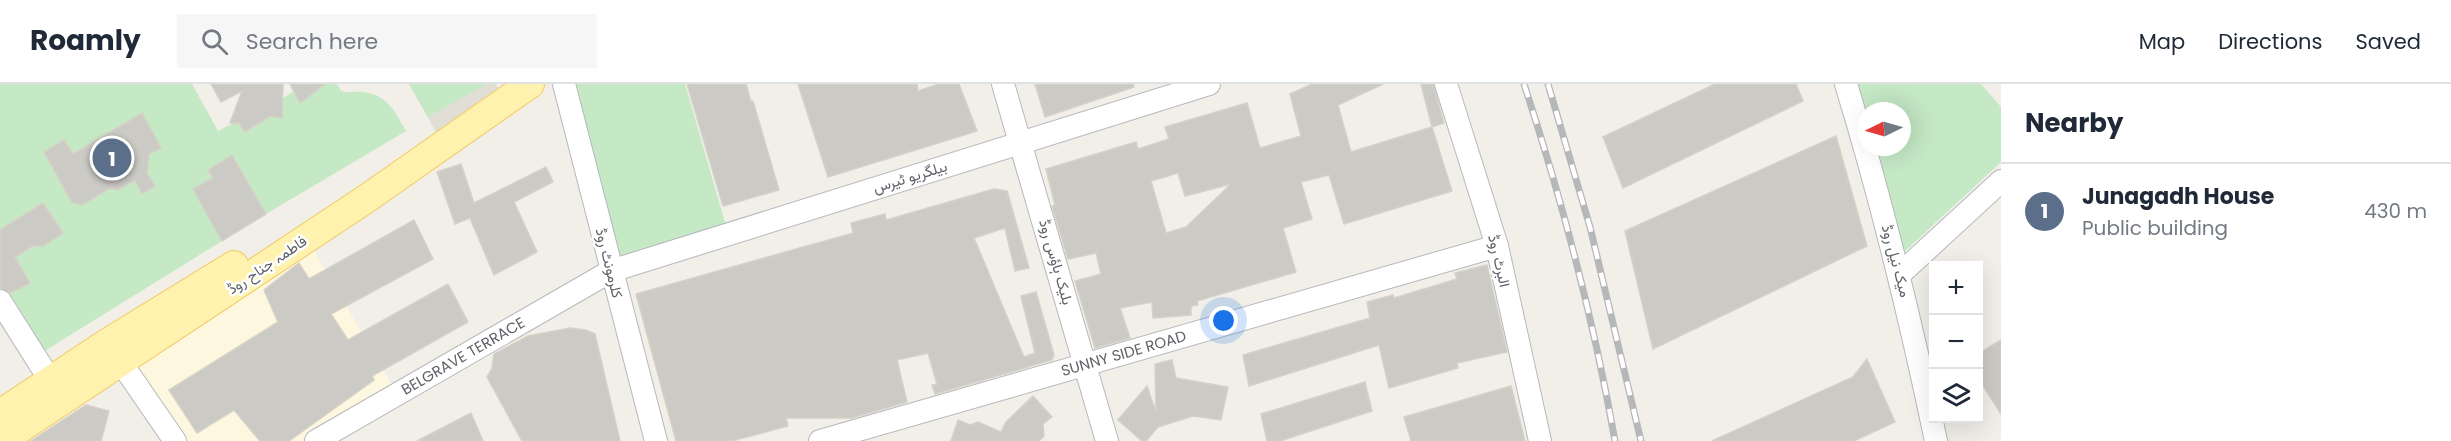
<!DOCTYPE html>
<html lang="en">
<head>
<meta charset="utf-8">
<style>
	body { margin:0; font-family:Poppins,Vazirmatn,sans-serif; background:#f6f6f7; color:#1f2937 }
	.controls { position:absolute; right:18px; bottom:18px; display:grid; overflow:hidden; border-radius:0px; box-shadow:0 6px 24px #0002 }
	.controls button { width:54px; height:54px; display:grid; place-items:center; padding:0; border:0; border-bottom:2px solid #e0e1e3; background:#fff; color:#1f2937; font:30px sans-serif }
	.compass { position:absolute; left:1857px; top:18px; width:54px; height:54px; border-radius:50%; background:#fff; box-shadow:0 6px 24px #0002; rotate:265deg }
	.you { position:absolute; left:1224px; top:237px; width:21px; height:21px; margin:-15px; border:4px solid #fff; border-radius:50%; background:#1a73e8; box-shadow:0 0 0 9px #1a73e833 }
	.badge { display:grid; place-items:center; width:39px; height:39px; border-radius:50%; background:#ea4335; color:#fff; font-size:20px; font-weight:700 }
	.pin { position:absolute; translate:-50% -50%; border:3px solid #fff; box-shadow:0 2px 6px #0006 }
	.list { margin:0; padding:0; list-style:none }
	h2 { display:flex; justify-content:space-between; align-items:center; height:78px; margin:0; padding:0 24px; font-size:26px }
	h2 small { font-size:20px; font-weight:400; color:#747a83 }
	.list li { display:grid; grid-template-columns:39px 1fr auto; gap:18px; align-items:center; box-sizing:border-box; height:96px; padding:0 24px; border-top:2px solid #e0e1e3 }
	.list b { display:block; font-size:22px; white-space:nowrap }
	.list p { margin:0; font-size:20px; white-space:nowrap; color:#747a83 }
	.list em { font-size:20px; font-style:normal; color:#747a83 }
	.icon { flex:none; width:33px; height:33px; fill:none; stroke:currentColor; stroke-width:2; stroke-linecap:round; stroke-linejoin:round }
	.map { position:relative; flex:none; width:2001px; height:357px; overflow:hidden }
	header { display:flex; align-items:center; gap:36px; box-sizing:border-box; height:84px; padding:0 30px; background:#fff; border-bottom:2px solid #e0e1e3 }
	header strong { font-size:28px }
	nav { display:flex; gap:33px; margin-inline-start:auto; font-size:21px }
	.search { width:420px; height:54px; background:#f6f6f7; display:flex; align-items:center; gap:15px; box-sizing:border-box; padding:0 21px; border-radius:0px; color:#747a83; font-size:22px }
	main { display:flex }
	aside { flex:1; background:#fff }
	.map>svg:first-child { display:block }
	.commercial { fill:#fef7e0 }
	.education { fill:#e1ded6 }
	.green { fill:#c5e8c5 }
	.building { fill:#cccac5; stroke:#d6d1c6; stroke-width:1.5; fill-rule:evenodd }
	.lines { fill:none; stroke-linecap:round; stroke-linejoin:round }
	.minor-casing { stroke:#b5b8bc; stroke-width:24 }
	.major-casing { stroke:#f2c960; stroke-width:30 }
	.minor { stroke:#fff; stroke-width:22 }
	.major { stroke:#fff2af; stroke-width:28 }
	.rail-casing { stroke:#b6b7b8; stroke-width:7 }
	.rail { stroke:#fff; stroke-width:4.5; stroke-dasharray:14; stroke-linecap:butt }
	.labels { text-anchor:middle; stroke-width:5; stroke-linejoin:round; paint-order:stroke }
	.street-label { font-size:15px; fill:#5f6368; stroke:#fff }
</style>
</head>
<body>
<header>
<strong>Roamly</strong>
<div class="search"><svg class="icon" aria-label="search" viewBox="0 0 24 24"><circle cx="10" cy="10" r="6"/><path d="M15 15l6 6"/></svg>Search here</div>
<nav><a>Map</a><a>Directions</a><a>Saved</a></nav>
</header>
<main>
<div class="map">
<svg width="2001" height="357" viewBox="0 0 2001 357">
	<rect width="100%" height="100%" fill="#f1efe8"/>
	<!-- commercial -->
	<path class="commercial" d="M307,154l90,156 -81,47h-141l-53,-78z"/>
	<!-- education -->
	<path class="education" d="M409,0h87l2,4 -62,44z"/>
	<!-- green -->
	<g class="green">
		<path d="M0,0h192l26,47 16,-8h5l7,9 24,-16 10,-16 14,-9 6,11 25,-18h12l4,7c7,2 13,0 20,1 26,2 33,18 45,39l-140,83 -34,-59 -24,14 4,9 -19,11 29,52 -184,114 -35,-57 27,-15 -15,-26c16,-10 32,-14 47,-24l-19,-30 -43,27z"/>
		<path d="M409,0h78l-59,33z"/>
		<path d="M564,0h121l43,149 -116,36z"/>
		<path d="M1857,0h124l20,23v55l-97,90 -30,-105h28v-36h-36v6z"/>
	</g>
	<!-- building -->
	<g class="building">
		<path d="M211,0h72l-1,34 -12,-2 -25,16 -6,-9h-9l12,-32 -21,11z"/>
		<path d="M290,0h35l-25,19z"/>
		<path d="M687,0h59l5,18 2,-1 26,89 -56,16z"/>
		<path d="M798,0h119l1,7 21,-7h20l18,47 -149,46z"/>
		<path d="M1035,0h98l1,3 -89,30z"/>
		<path d="M1312,0h71l-45,21 13,47 81,-25 20,64 -108,33 -15,-49 -28,7 11,37 -29,9 13,44 -99,29 1,4 -7,1v9l-38,3 -1,-16 -32,6 10,30 -35,10 -20,-67 26,-7 -5,-21 -28,6 -16,-53 3,-1 -9,-36 90,-27 2,7 31,-10 -4,-12 82,-24 13,45 41,-12 -11,-42zM1178,89l7,23 46,-12 -45,43 -20,6 -15,-52z"/>
		<path d="M1421,0h12l11,39 -12,4z"/>
		<path d="M1715,0h81l7,17 -180,87 -20,-51z"/>
		<path d="M142,29l19,35 -12,6 -2,19 8,13 -13,8 -7,-14 -17,10 -8,-2 -28,17 -10,-3 -28,-50 20,-12 9,14z"/>
		<path d="M1836,52l31,110 -214,103 -28,-118z"/>
		<path d="M232,71l34,59 -44,27 -29,-52 20,-11 -5,-8z"/>
		<path d="M461,80l13,39 72,-36 7,15 -39,20 23,50 -43,23 -24,-57 -15,6 -18,-52z"/>
		<path d="M994,105l13,2 22,77 -14,3 -10,-43 -31,10 50,119 11,-4 -14,-57 15,-4 18,63 -2,5 -117,34 -3,-9 5,-1 -9,-31 -31,7 10,42 -55,16h-66l2,8 -56,15h-56l-40,-147 217,-61 -2,-10 34,-9 1,6z"/>
		<path d="M43,119l20,30 -20,13h-10l-18,11 15,26 -19,10 -11,-5v-58z"/>
		<path d="M414,136l19,39 -102,55 17,26 100,-56 20,38 -96,54 2,4 -85,61h-29l-26,-31 -37,23 -28,-43 109,-68 -14,-32 35,-27 10,16z"/>
		<path d="M1487,181l20,87 -50,11 1,5 -69,20 -10,-43 -130,41 -6,-31 127,-37 -3,-16 26,-7 1,3 63,-19 -2,-6z"/>
		<path d="M570,244l16,2 9,4 25,107h-98l-35,-64 5,-9 2,-14 34,-18z"/>
		<path d="M2001,256v74l-23,-36v-24z"/>
		<path d="M1867,275l28,63 -41,19h-142l141,-64z"/>
		<path d="M1172,276l4,18 52,9 -7,33 -28,-4 -35,11 -12,14h-4l-24,-21 29,-34 9,26 -1,-48z"/>
		<path d="M1365,298l7,29 -92,30h-13l-6,-27z"/>
		<path d="M1511,302l14,55h-114l-7,-24z"/>
		<path d="M1033,312l19,21 -9,7 1,12 -5,5h-88l7,-21 12,5 8,-3 23,10 5,-10z"/>
		<path d="M86,321l23,6 -8,30h-70z"/>
		<path d="M471,329l12,28h-66z"/>
	</g>
	<g class="lines">
		<defs>
			<g id="minor">
				<path d="M564,0l92,357"/>
				<path d="M1003,0l104,357"/>
				<path d="M1446,0l51,162 43,195"/>
				<path d="M1846,0c36,118 65,237 90,357"/>
				<path d="M1899,191l102,-94"/>
				<path d="M0,217l50,79"/>
				<path d="M111,264l64,93"/>
				<path id="s1" d="M316,357l295,-170 598,-187"/>
				<path id="s2" d="M820,357l677,-195"/>
			</g>
			<g id="major">
				<path d="M0,330l107,-71 127,-78"/>
				<path d="M1,357l365,-242 164,-115"/>
			</g>
		</defs>
		<!-- minor casing -->
		<use href="#minor" class="minor-casing"/>
		<!-- major casing -->
		<use href="#major" class="major-casing"/>
		<!-- minor -->
		<use href="#minor" class="minor"/>
		<!-- major -->
		<use href="#major" class="major"/>
		<defs>
			<g id="rail">
				<path d="M1524,0c38,116 70,237 91,357"/>
				<path d="M1548,0l42,143 51,214"/>
			</g>
		</defs>
		<!-- rail casing -->
		<use href="#rail" class="rail-casing"/>
		<!-- rail -->
		<use href="#rail" class="rail"/>
	</g>
	<g class="labels">
		<!-- street labels -->
		<g class="street-label">
			<text transform="translate(910 93) rotate(-17)" y="5">بیلگریو ٹیرس</text>
			<text transform="translate(1499 177) rotate(77)" y="5">البرٹ روڈ</text>
			<text transform="translate(1896 177) rotate(75)" y="5">میک نیل روڈ</text>
			<text transform="translate(1056 178) rotate(74)" y="5">بلیک ہاؤس روڈ</text>
			<text transform="translate(609 179) rotate(76)" y="5">کلرمونٹ روڈ</text>
			<text transform="translate(267 181) rotate(-34)" y="5">فاطمہ جناح روڈ</text>
			<text dy="5" stroke="none"><textPath href="#s2" startOffset="316">SUNNY SIDE ROAD</textPath></text>
			<text dy="5" stroke="none"><textPath href="#s1" startOffset="170">BELGRAVE TERRACE</textPath></text>
		</g>
	</g>
</svg>
<div class="controls">
<button>+</button>
<button>−</button>
<button><svg class="icon" aria-label="layers" viewBox="0 0 24 24"><path d="M12 4l9 5-9 5-9-5zM3 14l9 5 9-5"/></svg></button>
</div>
<svg class="compass" viewBox="-18 -18 36 36"><path d="M0-13l5 13h-10z" fill="#e53935"/><path d="M0 13l5-13h-10z" fill="#747a83"/></svg>
<div class="you"></div>
<div class="pin badge" style="left:112px;top:74px;background:#5c6f8a">1</div>
</div>
<aside>
<h2>Nearby<small></small></h2>
<ul class="list">
<li><span class="badge" style="background:#5c6f8a">1</span><div><b>Junagadh House</b><p>Public building</p></div><em>430 m</em></li>
</ul>
</aside>
</main>
</body>
</html>
